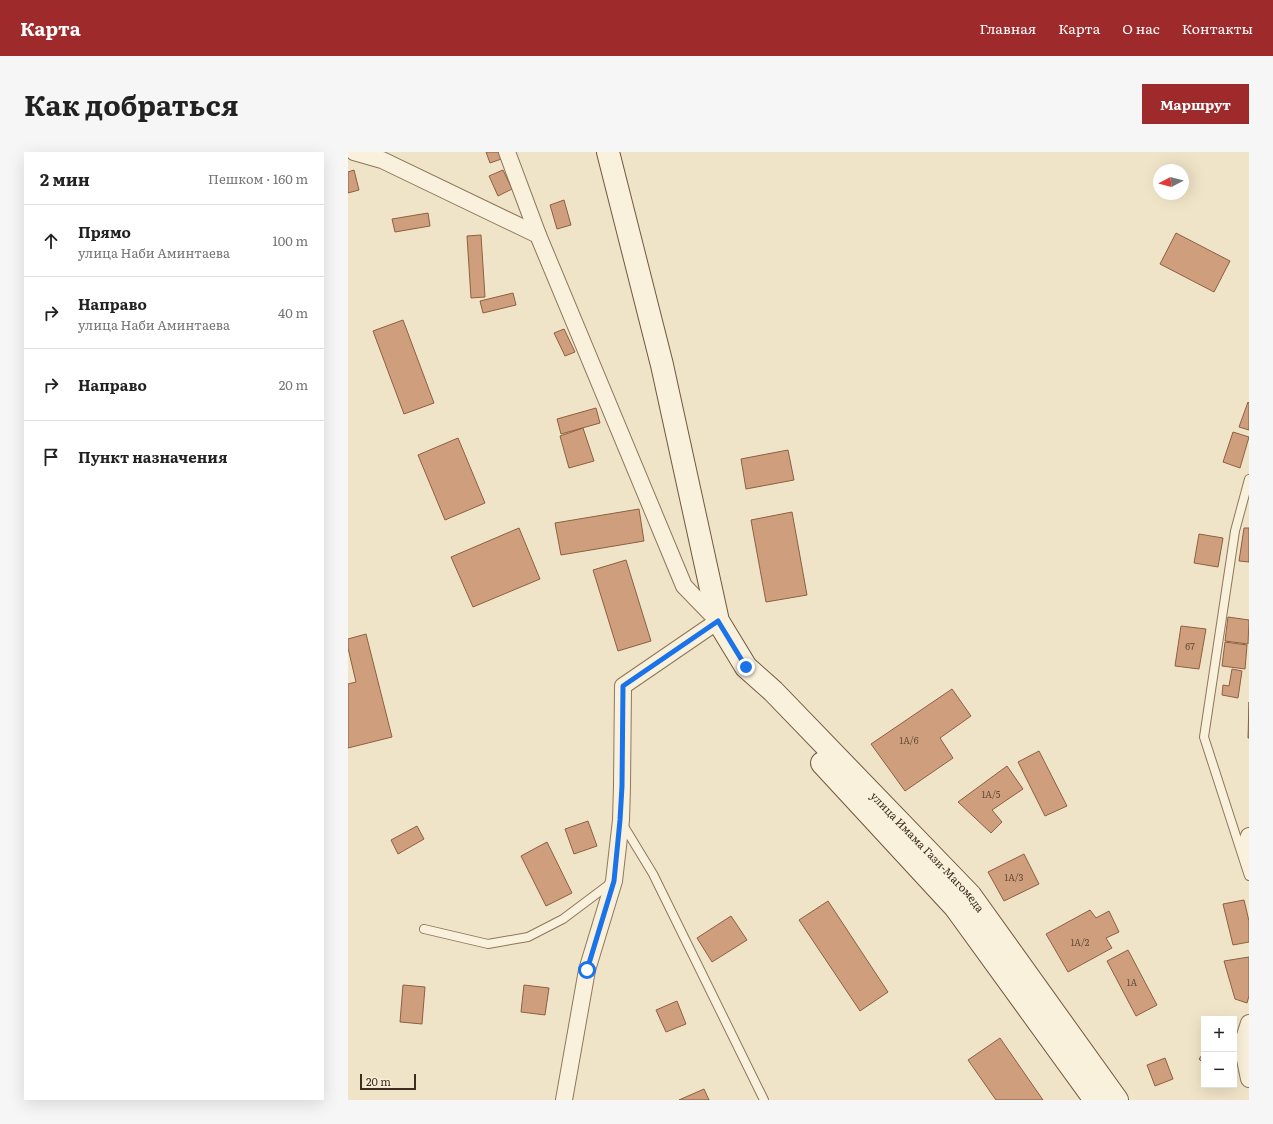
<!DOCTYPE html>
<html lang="ru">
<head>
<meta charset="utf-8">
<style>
	body { margin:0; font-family:Literata,serif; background:#f6f6f6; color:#222 }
	.controls { position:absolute; right:12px; bottom:12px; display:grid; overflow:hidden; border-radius:0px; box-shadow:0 4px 16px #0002 }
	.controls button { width:36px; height:36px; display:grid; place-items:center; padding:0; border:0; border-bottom:1px solid #e0e0e0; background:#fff; color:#222; font:20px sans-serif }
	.compass { position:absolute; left:805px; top:12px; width:36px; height:36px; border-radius:50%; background:#fff; box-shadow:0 4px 16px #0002; rotate:263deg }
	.scale { position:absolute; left:12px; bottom:10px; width:56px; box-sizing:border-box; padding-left:4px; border:2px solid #3d2e20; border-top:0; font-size:11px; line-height:14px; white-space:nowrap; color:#3d2e20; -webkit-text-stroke:3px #f7eed8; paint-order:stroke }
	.stop { position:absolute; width:12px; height:12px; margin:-9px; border:3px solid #1a73e8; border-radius:50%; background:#fff }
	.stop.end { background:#1a73e8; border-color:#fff; box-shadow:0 1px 4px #0008 }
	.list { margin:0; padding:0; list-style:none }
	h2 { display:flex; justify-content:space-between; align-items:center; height:52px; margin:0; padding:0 16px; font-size:17px }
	h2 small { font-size:13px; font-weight:400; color:#767676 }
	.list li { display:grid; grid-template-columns:26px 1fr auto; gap:12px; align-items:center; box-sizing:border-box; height:72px; padding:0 16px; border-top:1px solid #e0e0e0 }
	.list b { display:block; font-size:15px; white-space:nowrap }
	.list p { margin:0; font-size:13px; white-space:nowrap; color:#767676 }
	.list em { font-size:13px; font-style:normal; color:#767676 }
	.icon { flex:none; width:22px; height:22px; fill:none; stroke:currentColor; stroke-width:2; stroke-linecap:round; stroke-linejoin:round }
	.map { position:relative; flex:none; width:901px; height:948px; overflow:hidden; border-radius:0px }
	header { display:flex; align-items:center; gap:24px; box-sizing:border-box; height:56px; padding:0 20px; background:#9e2a2b; color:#fff }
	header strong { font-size:19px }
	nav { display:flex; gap:22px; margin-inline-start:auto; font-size:14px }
	.intro { display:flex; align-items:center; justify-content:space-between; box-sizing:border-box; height:96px; padding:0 24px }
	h1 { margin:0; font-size:28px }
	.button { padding:10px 18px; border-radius:0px; background:#9e2a2b; color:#fff; font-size:14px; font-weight:700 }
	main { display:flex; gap:24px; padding:0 24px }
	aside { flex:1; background:#fff; border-radius:0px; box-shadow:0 4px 16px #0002 }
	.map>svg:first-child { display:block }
	.building { fill:#cf9f7d; stroke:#8d5f41 }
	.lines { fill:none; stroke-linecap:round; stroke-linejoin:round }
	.service-casing { stroke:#8d765c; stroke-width:10 }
	.minor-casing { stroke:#8d765c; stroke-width:18 }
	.secondary-casing { stroke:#6f573f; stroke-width:24 }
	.service { stroke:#faf1dc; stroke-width:8 }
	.minor { stroke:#faf1dc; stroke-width:16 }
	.secondary { stroke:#faf1dc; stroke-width:22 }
	.route { stroke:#1a73e8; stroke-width:5 }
	.labels { text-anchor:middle; stroke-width:4; stroke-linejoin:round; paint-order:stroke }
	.number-label { font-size:9px; fill:#624a37 }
	.street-label { font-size:11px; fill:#3d2e20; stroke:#f7eed8 }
</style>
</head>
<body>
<header>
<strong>Карта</strong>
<nav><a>Главная</a><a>Карта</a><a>О нас</a><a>Контакты</a></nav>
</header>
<div class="intro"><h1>Как добраться</h1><a class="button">Маршрут</a></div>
<main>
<aside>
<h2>2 мин<small>Пешком · 160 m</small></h2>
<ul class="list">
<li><svg class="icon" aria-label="ahead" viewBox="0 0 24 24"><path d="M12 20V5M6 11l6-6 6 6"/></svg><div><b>Прямо</b><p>улица Наби Аминтаева</p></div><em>100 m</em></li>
<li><svg class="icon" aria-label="right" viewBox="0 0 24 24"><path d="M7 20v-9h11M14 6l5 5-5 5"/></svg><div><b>Направо</b><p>улица Наби Аминтаева</p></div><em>40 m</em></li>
<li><svg class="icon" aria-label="right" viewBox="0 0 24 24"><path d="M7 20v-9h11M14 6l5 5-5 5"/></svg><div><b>Направо</b></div><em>20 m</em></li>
<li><svg class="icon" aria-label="arrive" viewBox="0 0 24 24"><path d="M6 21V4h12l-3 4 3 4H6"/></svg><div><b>Пункт назначения</b></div></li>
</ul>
</aside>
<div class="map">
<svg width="901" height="948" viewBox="0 0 901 948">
	<rect width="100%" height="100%" fill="#f0e4c8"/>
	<!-- building -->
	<g class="building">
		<path d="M138,0h16l2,6 -14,5z"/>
		<path d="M6,18l5,20 -11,3v-21z"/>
		<path d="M155,18l9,19 -14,7 -9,-20z"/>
		<path d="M216,48l7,25 -14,4 -7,-24z"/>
		<path d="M80,61l2,13 -35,6 -3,-13z"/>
		<path d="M828,81l54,28 -16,31 -54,-28z"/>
		<path d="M133,83l4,62 -14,1 -4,-62z"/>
		<path d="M165,141l3,12 -33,8 -3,-12z"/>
		<path d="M55,168l31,83 -30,11 -31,-83z"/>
		<path d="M216,177l11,23 -10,4 -11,-23z"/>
		<path d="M900,250l1,1v27l-10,-3z"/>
		<path d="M248,256l4,15 -39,11 -4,-15z"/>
		<path d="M235,276l11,33 -25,7 -9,-32z"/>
		<path d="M885,280l16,5 -9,31 -17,-6z"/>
		<path d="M110,286l27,65 -40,17 -27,-65z"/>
		<path d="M440,298l6,30 -48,9 -5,-30z"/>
		<path d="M291,357l5,32 -83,14 -6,-32z"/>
		<path d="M444,360l15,83 -41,7 -15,-82z"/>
		<path d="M171,376l21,51 -67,28 -22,-50z"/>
		<path d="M896,376h5v34l-10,-1z"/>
		<path d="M851,382l24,4 -5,29 -24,-4z"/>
		<path d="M278,408l25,81 -33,10 -25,-81z"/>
		<path d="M880,465l21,3 -1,24 -23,-3z"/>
		<path d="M833,474l25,3 -7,40 -24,-3z"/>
		<path d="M18,482l26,103 -44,11v-64l8,-2 -8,-34v-9z"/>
		<path d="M877,490l22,3 -2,24 -23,-3z"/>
		<path d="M884,517l10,2 -4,27 -16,-3 1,-10 6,1z"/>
		<path d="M604,537l19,27 -31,22 13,20 -48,33 -34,-47z"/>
		<path d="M901,550v36h-1z"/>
		<path d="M691,599l28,55 -22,10 -27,-54z"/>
		<path d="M659,614l16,23 -31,21 10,12 -11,11 -33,-31z"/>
		<path d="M240,669l9,25 -23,8 -9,-25z"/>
		<path d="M69,674l7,13 -26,15 -7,-14z"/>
		<path d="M199,690l25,51 -26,13 -25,-50z"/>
		<path d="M676,702l15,30 -35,17 -16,-29z"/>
		<path d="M896,748l5,21v21l-16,3 -10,-41z"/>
		<path d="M480,749l60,91 -28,19 -61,-91z"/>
		<path d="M742,758l6,8 13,-7 10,21 -13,6 6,10 -44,24 -22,-38z"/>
		<path d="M383,764l16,24 -35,22 -15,-24z"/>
		<path d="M780,798l29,55 -21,11 -29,-55z"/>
		<path d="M901,805v39l-2,7 -12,-4 -11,-38z"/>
		<path d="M55,833l22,2 -3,37 -22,-2z"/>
		<path d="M176,833l25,3 -4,27 -24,-3z"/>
		<path d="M329,849l9,23 -20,8 -10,-22z"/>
		<path d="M652,886l43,62h-47l-28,-40z"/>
		<path d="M856,900v12l-5,-5z"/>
		<path d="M817,906l8,21 -18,7 -8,-21z"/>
		<path d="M356,937l5,11h-30z"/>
	</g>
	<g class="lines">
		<defs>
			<g id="service">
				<path d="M901,327l-14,52 -31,206 45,139"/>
				<path d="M274,671l31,51 111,226"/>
				<path d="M76,777l64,15 40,-7 35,-18 48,-36"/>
			</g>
			<g id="minor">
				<path d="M6,0l28,8 156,75 146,351 34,35 -95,65 -1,100 -1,34 -7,61 -27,89 -23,130"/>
				<path d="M159,0l31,83"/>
				<path d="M901,684l-3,8 3,17"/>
				<path d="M901,871l-7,22 7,34"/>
			</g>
			<g id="secondary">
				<path id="s1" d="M260,0l54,213 56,256 28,46 27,24 197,204 147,205"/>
				<path d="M474,611l133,144 140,193"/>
			</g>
		</defs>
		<!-- service casing -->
		<use href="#service" class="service-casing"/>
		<!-- minor casing -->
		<use href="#minor" class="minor-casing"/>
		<!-- secondary casing -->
		<use href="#secondary" class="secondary-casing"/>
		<!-- service -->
		<use href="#service" class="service"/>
		<!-- minor -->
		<use href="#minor" class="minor"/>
		<!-- secondary -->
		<use href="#secondary" class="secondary"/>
	</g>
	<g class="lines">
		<!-- route -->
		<path class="route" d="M239,818l27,-89 6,-61 2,-34 1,-100 95,-65 28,46"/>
	</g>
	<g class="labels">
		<!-- number labels -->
		<g class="number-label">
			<text x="842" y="498">67</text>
			<text x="561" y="592">1А/6</text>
			<text x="643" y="646">1А/5</text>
			<text x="666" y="729">1А/3</text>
			<text x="732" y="794">1А/2</text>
			<text x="784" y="834">1А</text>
		</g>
		<!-- street labels -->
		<g class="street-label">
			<text dy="4" stroke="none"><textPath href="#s1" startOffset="795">улица Имама Гази-Магомеда</textPath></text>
		</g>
	</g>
</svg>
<div class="controls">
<button>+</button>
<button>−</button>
</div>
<svg class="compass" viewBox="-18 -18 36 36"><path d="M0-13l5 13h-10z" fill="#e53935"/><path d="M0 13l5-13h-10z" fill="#767676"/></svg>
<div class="scale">20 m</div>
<div class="stop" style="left:239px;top:818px"></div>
<div class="stop end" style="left:398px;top:515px"></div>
</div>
</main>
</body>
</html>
